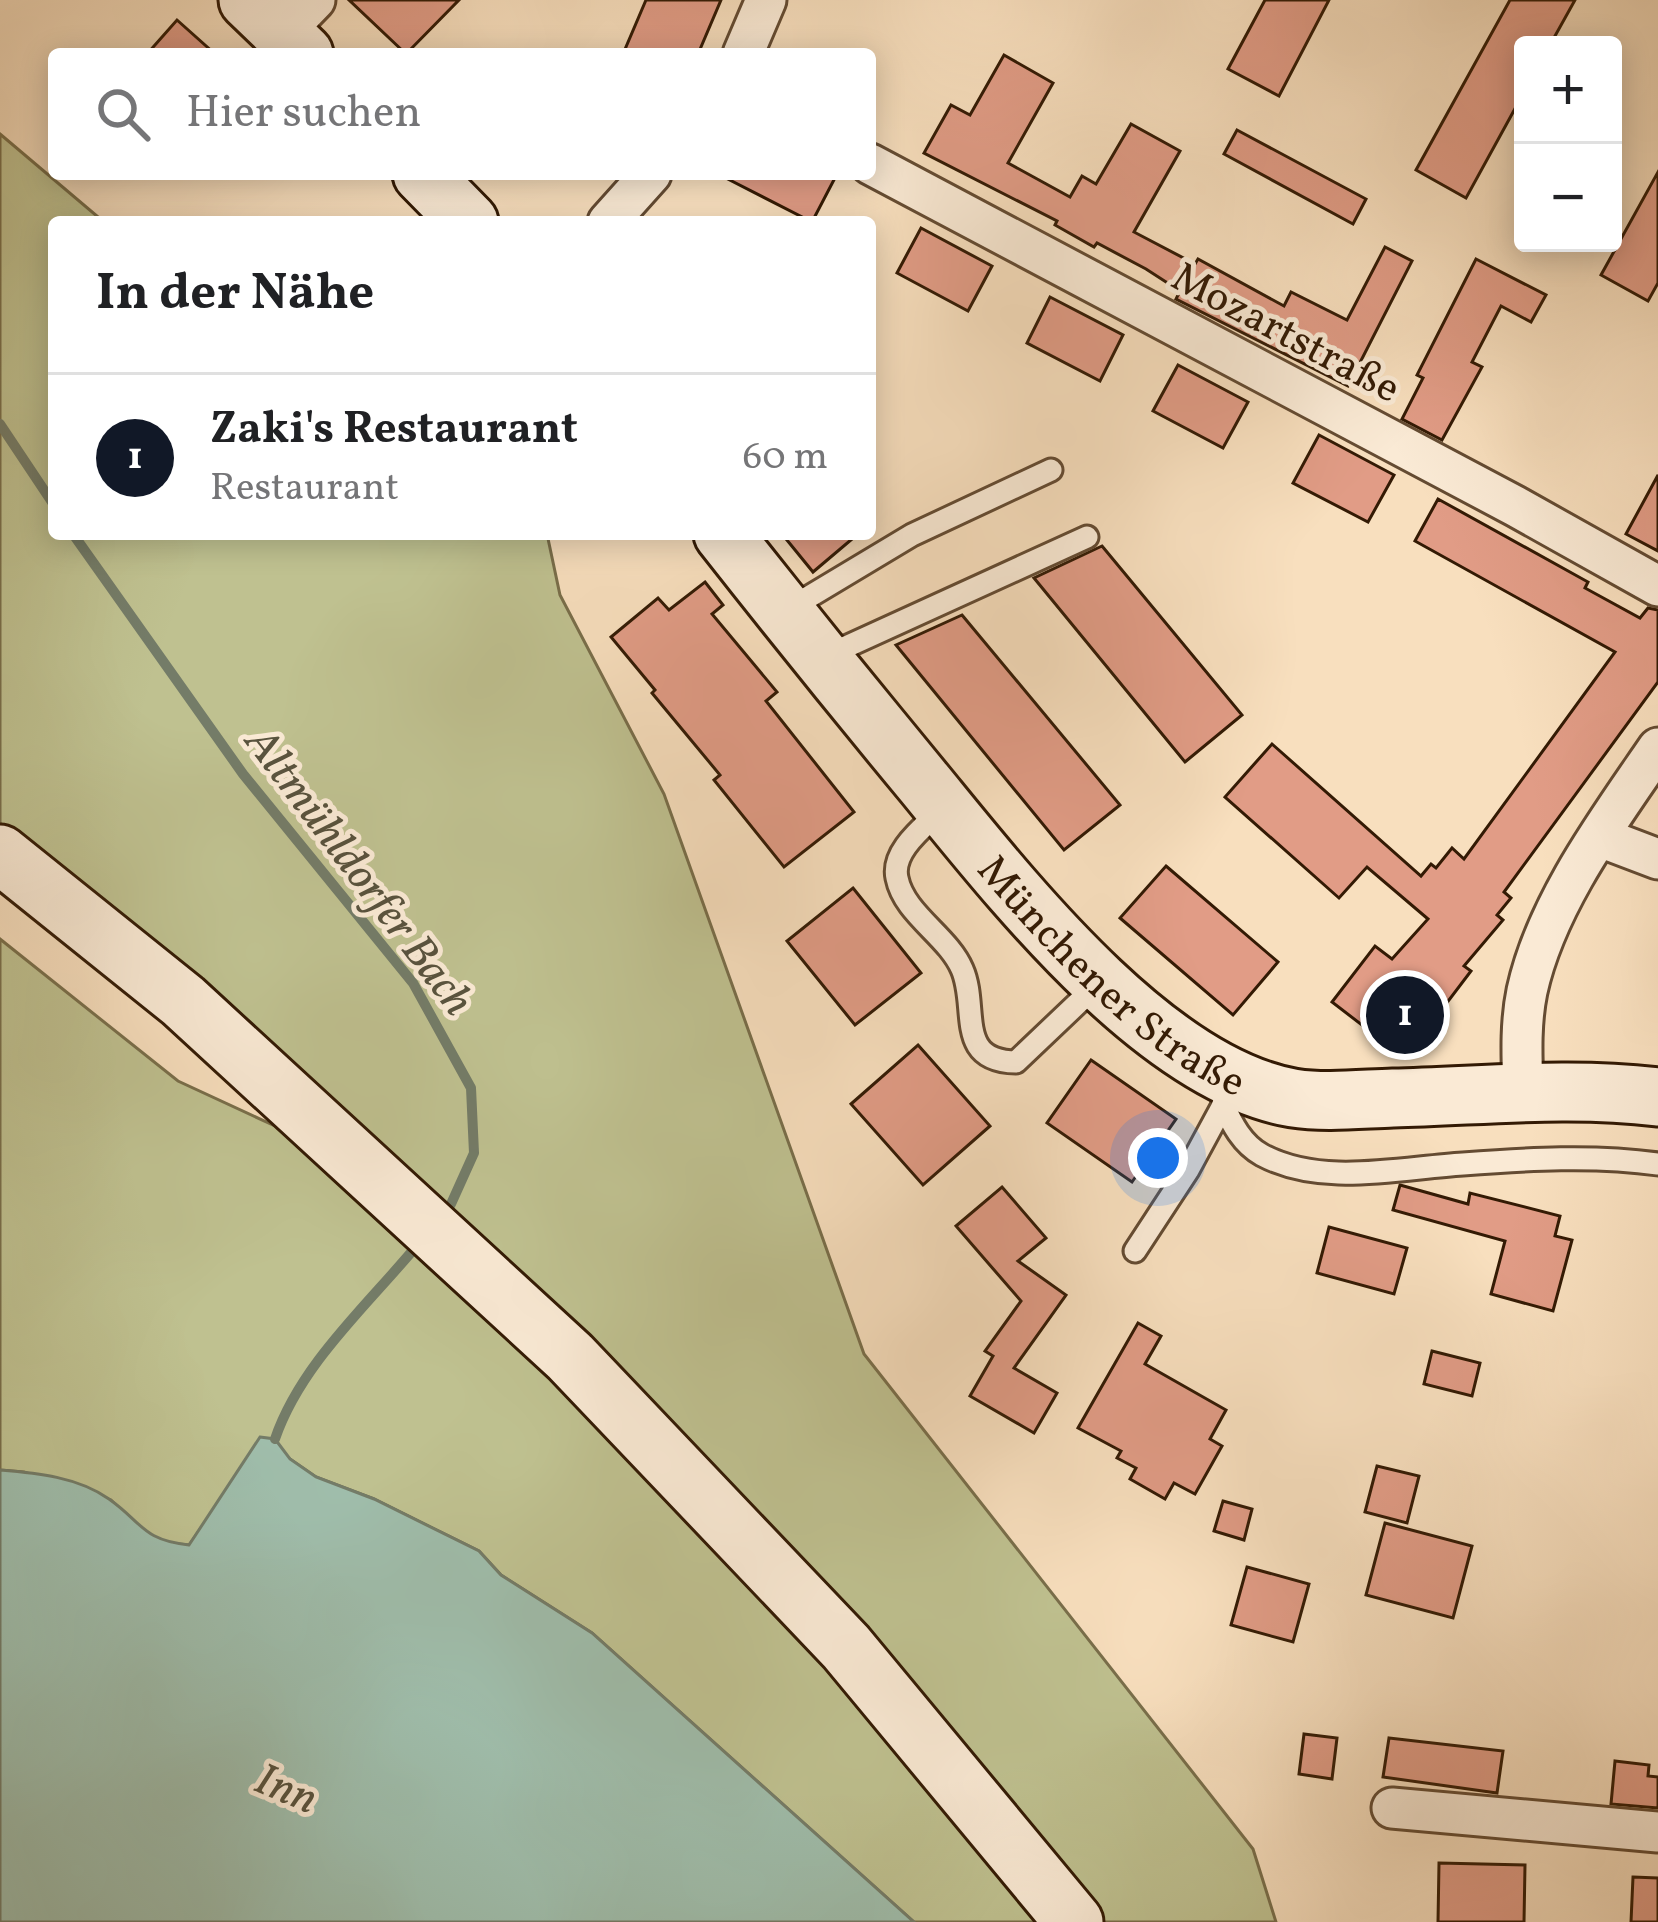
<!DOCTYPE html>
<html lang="de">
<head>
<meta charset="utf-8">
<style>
	body { margin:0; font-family:Vollkorn,serif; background:#f2f2f2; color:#202124 }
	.controls { position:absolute; right:36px; top:36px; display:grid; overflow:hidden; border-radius:12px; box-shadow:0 6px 30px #0003 }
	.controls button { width:108px; height:108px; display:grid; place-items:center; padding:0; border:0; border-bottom:3px solid #e0e0e0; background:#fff; color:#202124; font:60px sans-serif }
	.you { position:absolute; left:1158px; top:1158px; width:42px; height:42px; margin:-30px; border:9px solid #fff; border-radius:50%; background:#1a73e8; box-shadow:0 0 0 18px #1a73e833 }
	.badge { display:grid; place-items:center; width:78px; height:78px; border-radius:50%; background:#111827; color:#fff; font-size:39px; font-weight:700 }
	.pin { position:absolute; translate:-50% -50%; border:6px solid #fff; box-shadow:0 3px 12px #0006 }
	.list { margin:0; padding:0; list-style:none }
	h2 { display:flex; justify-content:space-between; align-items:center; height:156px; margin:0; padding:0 48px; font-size:51px }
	h2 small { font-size:39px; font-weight:400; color:#757577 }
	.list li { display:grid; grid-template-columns:78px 1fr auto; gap:36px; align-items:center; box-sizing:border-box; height:168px; padding:0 48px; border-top:3px solid #e0e0e0 }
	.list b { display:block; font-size:45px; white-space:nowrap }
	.list p { margin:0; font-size:39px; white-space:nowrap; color:#757577 }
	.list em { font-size:39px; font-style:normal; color:#757577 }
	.icon { flex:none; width:66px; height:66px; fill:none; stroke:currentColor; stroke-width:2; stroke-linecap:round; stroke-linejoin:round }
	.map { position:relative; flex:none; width:1658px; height:1922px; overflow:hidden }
	.search { position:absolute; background:#fff; box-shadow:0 6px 30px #0003; left:48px; top:48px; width:828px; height:132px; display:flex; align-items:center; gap:30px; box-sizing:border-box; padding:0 42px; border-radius:12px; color:#757577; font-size:45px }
	.panel { position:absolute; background:#fff; box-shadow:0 6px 30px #0003; left:48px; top:216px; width:828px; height:324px; border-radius:12px }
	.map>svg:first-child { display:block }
	.green { fill:#bfc190; stroke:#796e4a; stroke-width:3 }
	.water { fill:#9fbdab; stroke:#747c68; stroke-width:3 }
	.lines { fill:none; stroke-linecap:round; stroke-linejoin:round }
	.stream { stroke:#747c68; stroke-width:10 }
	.building { fill:#e19c86; stroke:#331a04; stroke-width:3 }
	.lane-casing { stroke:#644b32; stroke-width:27 }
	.street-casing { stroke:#644b32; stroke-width:45 }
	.secondary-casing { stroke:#331a04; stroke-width:63 }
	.lane { stroke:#faead5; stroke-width:21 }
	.street { stroke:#faead5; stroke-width:39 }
	.secondary { stroke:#faead5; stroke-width:57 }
	.labels { text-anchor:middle; stroke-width:10; stroke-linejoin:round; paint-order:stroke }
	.street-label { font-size:42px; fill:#331a04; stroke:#faead5 }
	.water-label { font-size:45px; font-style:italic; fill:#59533e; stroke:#faead5 }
</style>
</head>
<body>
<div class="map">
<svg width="1658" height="1922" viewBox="0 0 1658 1922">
	<rect width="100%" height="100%" fill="#f8dfbe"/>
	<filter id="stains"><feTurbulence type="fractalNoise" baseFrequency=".00167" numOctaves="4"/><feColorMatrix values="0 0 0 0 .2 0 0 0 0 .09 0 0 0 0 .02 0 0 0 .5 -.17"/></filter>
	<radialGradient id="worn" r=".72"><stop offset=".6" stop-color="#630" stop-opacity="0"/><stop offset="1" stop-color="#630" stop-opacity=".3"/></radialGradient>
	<!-- green -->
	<g class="green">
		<path d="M0,134l104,88h-50v312h493l13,61 104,199 200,560 389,495 23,73h-178l-886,-930 -212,-169z"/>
		<path d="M0,939l178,142 97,45 143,117 343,348 286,331h-133l-322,-289 -91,-58 -22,-24 -105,-52 -58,-22 -26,-18 -67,38 -34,48 -21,-2 -28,-13 -29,-30 -87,-28 -24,-2z"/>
	</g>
	<!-- water -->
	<path class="water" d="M260,1437l15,2 15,20 26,18 58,22 105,52 22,24 91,58 322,289h-914v-452c37,3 78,7 109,29 34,24 33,41 80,46z"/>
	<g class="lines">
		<!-- stream -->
		<g class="stream">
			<path d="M0,424l54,81"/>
			<path d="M73,534l170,240 170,209 58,105 3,65 -23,51 -9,11"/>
			<path d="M275,1439c26,-76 94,-135 144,-196"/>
		</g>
	</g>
	<!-- building -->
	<g class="building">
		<path d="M349,0h110l-53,54z"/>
		<path d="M646,0h75l-23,54h-75z"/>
		<path d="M1265,0h64l-50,96 -51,-27z"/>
		<path d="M1510,0h65l-25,45h-27v49l-57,104 -50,-28z"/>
		<path d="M177,20l38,34h-68z"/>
		<path d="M1004,55l49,28 -45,80 62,34 12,-21 14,8 35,-60 49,27 -46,81 61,32 3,-5 86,47 7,-14 56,28 38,-73 27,14 -64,125 -172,-87 4,-8 -34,-22 -49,-26 -3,4 -39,-22 2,-4 -133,-68 27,-48 19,10z"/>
		<path d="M1237,130l129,69 -13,25 -129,-70z"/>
		<path d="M1658,172v111l-10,18 -47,-26z"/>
		<path d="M718,174h119l-25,48z"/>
		<path d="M921,228l71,38 -24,45 -71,-38z"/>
		<path d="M1476,259l70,36 -15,27 -30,-16 -29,56 10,5 -40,73 -40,-21 21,-41 -6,-3z"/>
		<path d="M1050,297l73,38 -23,46 -73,-38z"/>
		<path d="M1178,365l70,37 -25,46 -70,-37z"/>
		<path d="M1319,435l75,40 -26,47 -75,-39z"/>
		<path d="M1658,475v76l-32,-17z"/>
		<path d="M1438,499l150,83 -3,6 55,30 8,-10 10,2v72l-154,210 7,6 -14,17 6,5 -39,46 7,5 -66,87 -73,-56 43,-56 17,13 36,-40 -61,-52 -28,31 -114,-101 47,-53 149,132 10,-12 5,4 16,-20 12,11 151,-207 -200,-111z"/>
		<path d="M782,534h76l-45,38z"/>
		<path d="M1102,546l140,169 -57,47 -151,-184z"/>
		<path d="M705,582l18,23 -11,9 65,78 -11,9 88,111 -70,55 -70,-87 6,-5 -68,-82 3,-3 -44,-53 47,-39 11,12z"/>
		<path d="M962,615l158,190 -56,45 -168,-205z"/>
		<path d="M1166,866l112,96 -45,53 -113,-97z"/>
		<path d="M853,888l68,85 -66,52 -68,-84z"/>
		<path d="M918,1045l72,81 -67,59 -72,-81z"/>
		<path d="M1091,1060l85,59 -44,63 -85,-59z"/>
		<path d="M1400,1185l68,19 2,-11 90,23 -5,20 17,4 -19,71 -62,-17 14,-53 -112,-31z"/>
		<path d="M1002,1187l44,51 -28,23 48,34 -52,73 43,25 -23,40 -64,-37 23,-40 -8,-5 36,-50 -65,-75z"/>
		<path d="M1329,1227l78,21 -13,46 -77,-21z"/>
		<path d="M1138,1323l23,13 -16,28 81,46 -16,29 12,7 -27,48 -21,-11 -9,16 -35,-20 6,-11 -19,-10 4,-7 -43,-23z"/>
		<path d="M1432,1351l48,12 -8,33 -48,-12z"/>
		<path d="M1377,1466l42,10 -12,47 -42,-11z"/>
		<path d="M1223,1501l29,8 -8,31 -30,-9z"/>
		<path d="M1385,1523l87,23 -19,72 -87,-23z"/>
		<path d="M1247,1567l62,17 -16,58 -62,-17z"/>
		<path d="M1304,1734l33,4 -5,41 -33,-5z"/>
		<path d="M1389,1738l114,13 -6,42 -114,-16z"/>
		<path d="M1615,1761l34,4 -1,11 10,1v31l-47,-4z"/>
		<path d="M1439,1863l86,2 -1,57h-86z"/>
		<path d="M1633,1877l25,1v44h-27z"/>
	</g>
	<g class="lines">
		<defs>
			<g id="lane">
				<path d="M787,610l125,-75 139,-65"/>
				<path d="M826,656l261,-119"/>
				<path d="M941,810c-17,17 -50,41 -44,68 7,36 51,58 65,91 17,38 -8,92 54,93l84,-80"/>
				<path d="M1223,1104c9,20 19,40 39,51 60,32 137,13 201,9 64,-5 132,-9 195,0"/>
				<path d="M1135,1251l53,-81 40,-74"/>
			</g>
			<g id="street">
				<path d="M283,33l32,-33"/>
				<path d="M743,54l23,-54"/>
				<path d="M870,164l645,342 143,80"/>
				<path d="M608,222l43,-48"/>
				<path d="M1600,837l58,22"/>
				<path d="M1523,1093c-1,-34 -3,-68 4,-102 19,-87 81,-170 131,-243"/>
				<path d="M1392,1808l266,24"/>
			</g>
			<g id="secondary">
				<path d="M248,0l56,54"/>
				<path d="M422,174l47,48"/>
				<path id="s1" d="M723,534c66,84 133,167 201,249 86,105 230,291 369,315 32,5 68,1 100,0 88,-2 177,-12 265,-1"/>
				<path d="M0,854l183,147 387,356 276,290 228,275"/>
			</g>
		</defs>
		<!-- lane casing -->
		<use href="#lane" class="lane-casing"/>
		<!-- street casing -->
		<use href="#street" class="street-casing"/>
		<!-- secondary casing -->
		<use href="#secondary" class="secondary-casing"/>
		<!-- lane -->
		<use href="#lane" class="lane"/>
		<!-- street -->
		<use href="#street" class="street"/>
		<!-- secondary -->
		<use href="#secondary" class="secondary"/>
	</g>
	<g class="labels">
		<!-- street labels -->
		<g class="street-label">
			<text transform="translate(1287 331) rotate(28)" y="15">Mozartstraße</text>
			<text dy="15" stroke="none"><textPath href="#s1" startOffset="591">Münchener Straße</textPath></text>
		</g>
		<!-- water labels -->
		<g class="water-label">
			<text transform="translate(361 870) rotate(53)" y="16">Altmühldorfer Bach</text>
			<text transform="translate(287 1787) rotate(23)" y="16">Inn</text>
		</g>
	</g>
	<rect width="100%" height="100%" filter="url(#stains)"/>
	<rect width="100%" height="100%" fill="url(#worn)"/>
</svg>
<div class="controls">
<button>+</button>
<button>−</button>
</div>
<div class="you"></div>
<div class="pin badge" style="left:1405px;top:1015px">1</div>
<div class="search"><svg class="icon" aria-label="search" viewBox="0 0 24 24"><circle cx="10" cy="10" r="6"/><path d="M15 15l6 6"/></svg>Hier suchen</div>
<section class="panel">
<h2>In der Nähe<small></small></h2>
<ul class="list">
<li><span class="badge">1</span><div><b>Zaki's Restaurant</b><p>Restaurant</p></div><em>60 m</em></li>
</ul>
</section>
</div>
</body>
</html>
